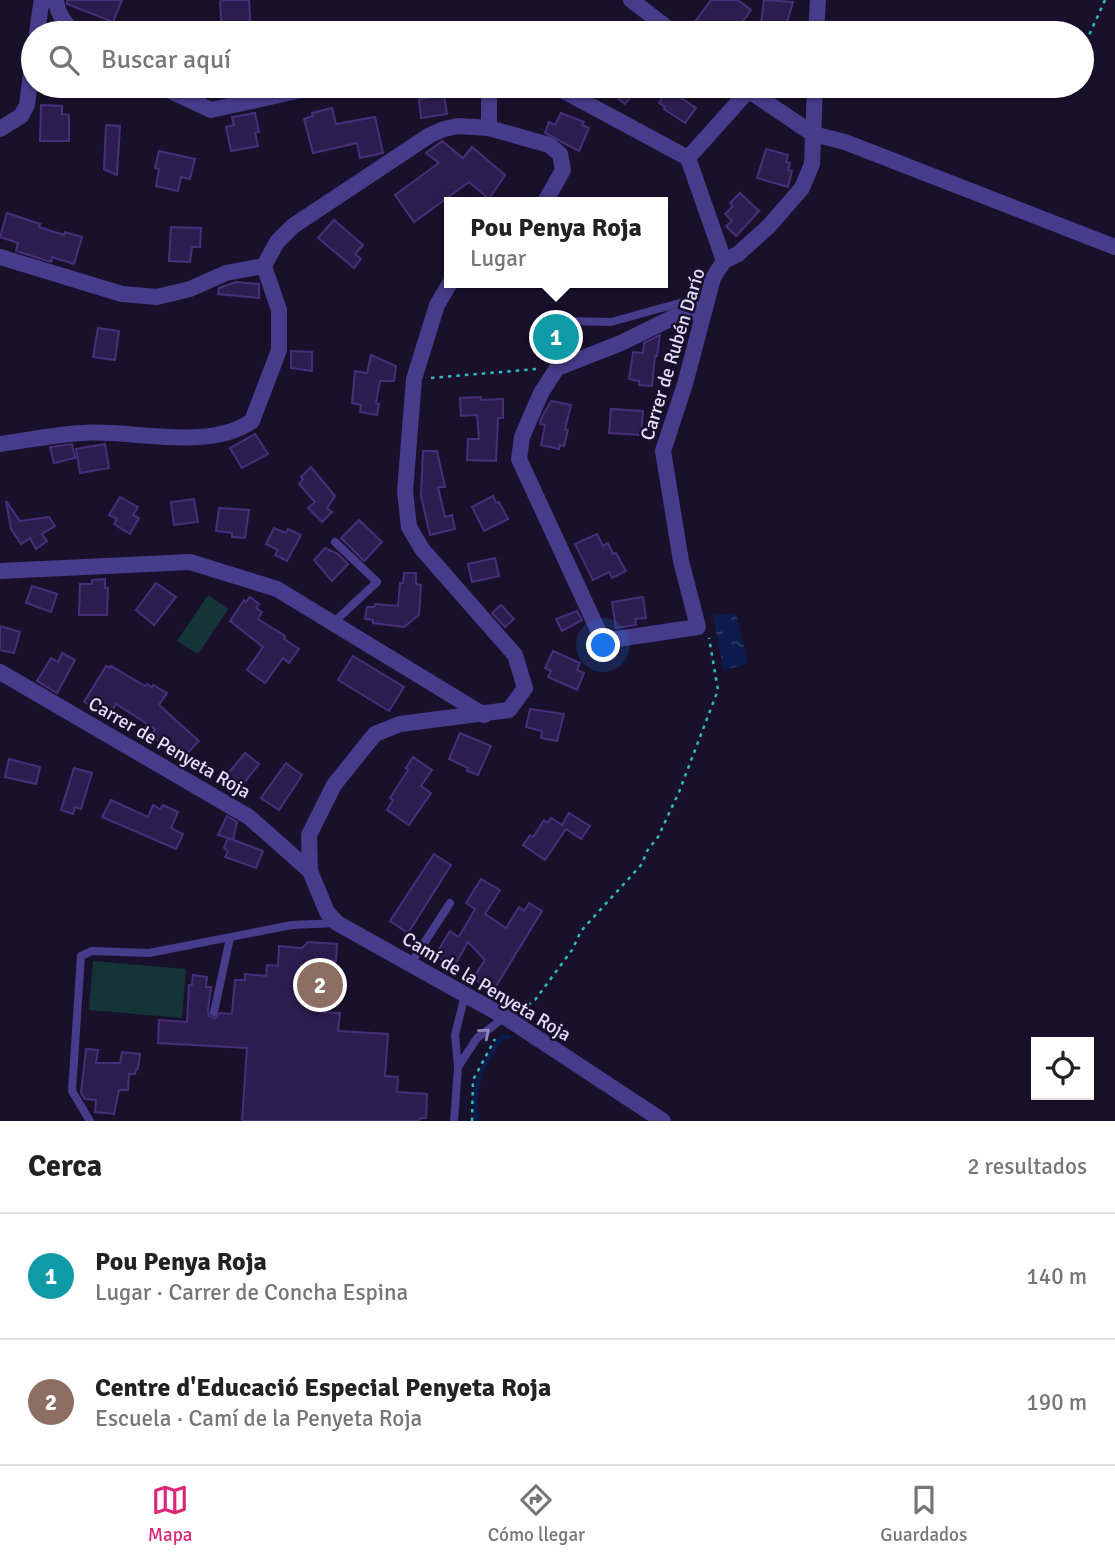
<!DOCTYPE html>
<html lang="es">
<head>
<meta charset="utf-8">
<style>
	body { margin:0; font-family:Signika,sans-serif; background:#f2f2f2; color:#222 }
	.controls { position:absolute; right:21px; bottom:21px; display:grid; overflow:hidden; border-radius:0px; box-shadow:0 2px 5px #0004 }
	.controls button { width:63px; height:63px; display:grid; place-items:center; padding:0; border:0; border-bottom:2px solid #e0e0e0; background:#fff; color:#222; font:35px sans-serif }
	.you { position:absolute; left:604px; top:646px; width:24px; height:24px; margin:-18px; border:5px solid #fff; border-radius:50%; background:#1a73e8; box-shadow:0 0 0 10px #1a73e833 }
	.badge { display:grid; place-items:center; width:46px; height:46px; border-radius:50%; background:#db2777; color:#fff; font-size:23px; font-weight:700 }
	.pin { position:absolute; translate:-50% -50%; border:4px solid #fff; box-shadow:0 2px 7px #0006 }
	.popup { position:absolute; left:444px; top:197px; width:224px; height:91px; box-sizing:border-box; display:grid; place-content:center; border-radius:0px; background:#fff; filter:drop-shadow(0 2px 5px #0005); font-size:23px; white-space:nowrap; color:#767676 }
	.popup b { font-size:26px; color:#222 }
	.popup::after { content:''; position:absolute; left:50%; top:100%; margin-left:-14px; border:14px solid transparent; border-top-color:#fff }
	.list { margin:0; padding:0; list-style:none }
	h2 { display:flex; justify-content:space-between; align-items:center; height:91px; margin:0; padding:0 28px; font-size:30px }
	h2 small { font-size:23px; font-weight:400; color:#767676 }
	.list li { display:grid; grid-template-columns:46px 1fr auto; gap:21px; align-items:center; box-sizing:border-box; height:126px; padding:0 28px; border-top:2px solid #e0e0e0 }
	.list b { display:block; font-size:26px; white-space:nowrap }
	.list p { margin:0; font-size:23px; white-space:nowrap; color:#767676 }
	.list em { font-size:23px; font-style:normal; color:#767676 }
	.icon { flex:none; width:38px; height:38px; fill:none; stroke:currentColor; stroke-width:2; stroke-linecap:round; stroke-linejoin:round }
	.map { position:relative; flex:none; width:1115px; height:1121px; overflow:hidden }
	.search { position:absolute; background:#fff; box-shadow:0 2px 5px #0004; left:21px; right:21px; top:21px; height:77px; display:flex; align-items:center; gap:18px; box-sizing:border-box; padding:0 24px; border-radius:38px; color:#767676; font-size:26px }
	.sheet { height:343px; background:#fff }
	nav { display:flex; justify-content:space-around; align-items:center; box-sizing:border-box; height:98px; border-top:2px solid #e0e0e0; background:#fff; font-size:19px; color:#767676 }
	nav a { display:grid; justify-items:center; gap:4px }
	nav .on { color:#db2777 }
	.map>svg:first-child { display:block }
	.pitch { fill:#143437 }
	.water { fill:url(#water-ripples) }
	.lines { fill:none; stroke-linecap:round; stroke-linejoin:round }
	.stream { stroke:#0b1c4c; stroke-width:4.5 }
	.building { fill:#2c1d4e; stroke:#462f7a; stroke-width:2 }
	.path { stroke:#30bac0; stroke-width:2.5; stroke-dasharray:3.5 5; stroke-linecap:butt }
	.lane { stroke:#473c8b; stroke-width:8 }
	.street { stroke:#473c8b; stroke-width:16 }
	.oneway { stroke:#8e84bf }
	.labels { text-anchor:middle; stroke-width:5; stroke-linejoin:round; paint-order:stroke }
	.street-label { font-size:19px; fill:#e4ddff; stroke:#19112c }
</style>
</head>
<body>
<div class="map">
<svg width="1115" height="1121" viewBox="0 0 1115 1121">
	<defs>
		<pattern id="water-ripples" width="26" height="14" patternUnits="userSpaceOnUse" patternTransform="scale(1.75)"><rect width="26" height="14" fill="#0b1c4c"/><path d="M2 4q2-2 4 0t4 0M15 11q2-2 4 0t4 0" fill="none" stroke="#2e3d67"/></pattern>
	</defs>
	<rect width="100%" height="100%" fill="#19112c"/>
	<!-- pitch -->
	<g class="pitch">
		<path d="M208,595l20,14 -30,45 -21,-13z"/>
		<path d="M93,961l93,8 -4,49 -93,-8z"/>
	</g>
	<!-- water -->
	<path class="water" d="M736,614l12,49 -24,8 -11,-56z"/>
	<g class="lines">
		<!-- stream -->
		<path class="stream" d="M477,1121c-7,-33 6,-57 25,-84h7"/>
	</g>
	<!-- building -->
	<g class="building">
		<path d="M67,0h55l-9,22 -46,-18z"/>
		<path d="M221,0h28l2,33h-29l-2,-30z"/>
		<path d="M711,0h27l13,10 -15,21 -5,-3 -4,5h-9l-10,-7 -5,7h-16z"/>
		<path d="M764,0l29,2 -9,31 -24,-2z"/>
		<path d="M619,86h20l-14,18 -12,-10z"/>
		<path d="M668,89l28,19 -11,15 -21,-14 1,-2 -6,-4z"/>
		<path d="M444,95l3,19 -26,4 -2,-19z"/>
		<path d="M41,105l21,1v8l7,1v26h-29z"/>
		<path d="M332,108l4,16 39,-7 8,36 -23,5 -3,-15 -44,10 -9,-34 9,-3 -1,-3z"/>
		<path d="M255,113l4,19 -4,1 3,13 -27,5 -5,-24 8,-2 -2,-8z"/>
		<path d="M561,113l23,9 -2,3 7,3 -10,23 -34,-18 4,-11 6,3z"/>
		<path d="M106,125l14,1 -3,49 -13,-6z"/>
		<path d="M442,141l21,17 9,-11 33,28 -16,24 -20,-17 -55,40 -19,-27 44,-32 -13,-10z"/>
		<path d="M766,149l22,6 -2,7 4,1 -2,7 4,1 -4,16 -31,-9z"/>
		<path d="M159,151l36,8 -5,20 -9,-2 -3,14 -22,-5 3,-17 -4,-1z"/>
		<path d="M740,193l19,18 -23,25 -10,-10 6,-5 -7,-7 8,-8 -3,-3z"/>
		<path d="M7,213l33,11 -1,3 25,8 1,-3 17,5 -8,27 -22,-7 -1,5 -35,-11 2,-8 -18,-6z"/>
		<path d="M334,220l29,25 -8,9 6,5 -7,9 -36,-30z"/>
		<path d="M171,227l30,1 -1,19h-8l-2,15 -21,-1z"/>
		<path d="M236,282l23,2v14l-41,-4 1,-6z"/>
		<path d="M563,323l7,16 -24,2 -6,-7 9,-7z"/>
		<path d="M98,328l21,3 -4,29 -22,-3z"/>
		<path d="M660,335l-3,21h-2l-3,30 -13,-1v-4l-10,-2 4,-27 10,1 1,-10z"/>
		<path d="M291,351l21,1v19l-21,-3z"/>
		<path d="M371,355l25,11 -2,15h-14l-4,22 3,1 -2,11 -17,-3 1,-7 -9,-2 3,-32 12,2z"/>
		<path d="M481,397v3l22,-1v19h-5l-2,43 -29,-1 1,-21h11l-2,-24 -16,1 -1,-18z"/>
		<path d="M551,401l20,4 -6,24 3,1 -4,16 -4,-1 -1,4 -18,-4 4,-20 -5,-1 1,-5z"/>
		<path d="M611,409l32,2 -2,24 -32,-2z"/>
		<path d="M255,434l13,20 -26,14 -12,-20z"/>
		<path d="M72,444l3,14 -21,5 -4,-16z"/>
		<path d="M105,444l4,24 -29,5 -4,-24z"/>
		<path d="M423,451h14l8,36h-7l7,30 7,-2 3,14 -25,6 -9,-39z"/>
		<path d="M311,467l24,29 -8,12 5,4 -10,10 -14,-14 7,-6 -16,-18 4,-5 -2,-2z"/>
		<path d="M493,496l3,7 3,-1 9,17 -24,12 -12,-24z"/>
		<path d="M120,497l18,10 -5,8 6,3 -9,16 -16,-10 3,-5 -8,-4z"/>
		<path d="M194,499l4,23 -24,3 -3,-23z"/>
		<path d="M6,501l14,20 29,-4 6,9 -13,8 5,7 -11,8 -6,-11 -9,6 -10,-15z"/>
		<path d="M219,508l30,2 -4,28 -13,-1v-4l-16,-2z"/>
		<path d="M359,520l23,22 -18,19 -23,-23z"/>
		<path d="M274,528l12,5 2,-4 13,6 -14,26 -12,-6 3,-5 -12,-6z"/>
		<path d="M597,534l6,12 5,-3 5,11 3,-1 10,18 -14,7 -3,-6 -16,8 -18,-36z"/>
		<path d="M325,548l13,6 10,10 -16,17 -18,-21z"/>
		<path d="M495,558l4,18 -27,6 -4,-18z"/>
		<path d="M404,573h12v11l5,1 -2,30 -15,12 -31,-4v-3l-8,-1 2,-12h7l1,-3 23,2 2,-23h3z"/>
		<path d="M105,579v9h3l-1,27h-28l1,-31h12v-4z"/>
		<path d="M156,583l20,14 -22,28 -18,-15z"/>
		<path d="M32,586l25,8 -6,18 -25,-9z"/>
		<path d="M250,597l9,7 -3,4 6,4 -4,7 27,17 -1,3 15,10 -10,14 -6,-5 -18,25 -18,-13 16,-23 -33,-26 14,-21 2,2z"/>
		<path d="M643,597l3,21 -11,1 1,6 -20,3 -4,-26z"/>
		<path d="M501,605l13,14 -9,8 -13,-14z"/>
		<path d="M577,611l5,9 -20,11 -6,-12z"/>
		<path d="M0,626l20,6 -6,21 -14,-3z"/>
		<path d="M553,651l27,12 -3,7 7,3 -7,17 -29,-13 3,-6 -6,-3z"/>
		<path d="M62,653l13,7 -18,33 -20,-12 14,-23 7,4z"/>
		<path d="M353,656l51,31 -15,24 -51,-31z"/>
		<path d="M106,666l4,2 1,-2 34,20 2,-2 5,3 1,-2 14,8 -8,12 40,36 -15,16 -15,-12 -3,3 -14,-13 3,-6 -39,-25 -5,9 -13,-8 -2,4 -12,-7z"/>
		<path d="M530,709l34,5 -7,27 -16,-3 1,-7 -16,-4z"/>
		<path d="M460,733l31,13 -13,29 -11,-4 1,-3 -19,-9z"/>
		<path d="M245,753l14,11 -19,24 -15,-11z"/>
		<path d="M413,757l19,13 -11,16 10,7 -22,32 -22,-15 6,-10 -3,-2 18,-28 -2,-2z"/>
		<path d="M9,759l31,8 -4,17 -31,-7z"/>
		<path d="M286,763l16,12 -23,35 -18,-12z"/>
		<path d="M74,768l18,5 -11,36 -6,-2 -2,7 -12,-4z"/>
		<path d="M111,800l37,17 5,-12 7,4 3,-4 15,7 -7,16 12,6 -7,15 -74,-32z"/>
		<path d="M569,813l21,13 -9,13 -15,-10 -21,31 -22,-15 7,-10 3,2 11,-17 4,3 3,-5 11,7z"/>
		<path d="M227,816l10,6 -4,18 -15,-5z"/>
		<path d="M228,838l35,13 -7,17 -31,-11 3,-6 -4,-3z"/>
		<path d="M434,854l17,11 -43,68 -18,-12z"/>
		<path d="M481,879l19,11 -15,24 21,14 13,-21 5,4 5,-8 13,8 -49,80 -20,-13 12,-18 -17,-18 -14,25 -19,-11 15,-25 8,6 5,-7 12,-21 -9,-6z"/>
		<path d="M308,942l29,2 -1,17 -11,-1 -4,52 19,1 -2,18 50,3 -3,42 13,1 -1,15 30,2 -1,24h-6l-1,3h-177l5,-73 -89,-5 1,-23 28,2 2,-37h3l1,-10 14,2 -1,10h5l-3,24 1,5 6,2 5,-5 12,1 3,-34h10v-6l21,2 1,-11 11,1 1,-20 23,2z"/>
		<path d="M86,1049l12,1 -2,13h24l2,-11 18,2 -2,15h-2l-1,5h-6l-1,16h-9l-5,24 -19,-2 1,-12 -11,-1 -4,-6z"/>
	</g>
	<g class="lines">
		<!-- path -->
		<g class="path">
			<path d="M1086,42l19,-42"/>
			<path d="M431,378l105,-9"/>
			<path d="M521,1010l14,-10 37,-50 9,-19 61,-67 5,-13 11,-14 21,-45 39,-102 -9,-52"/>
			<path d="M472,1121l1,-41 22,-41"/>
		</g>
		<!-- lane -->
		<g class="lane">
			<path d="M569,321l42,1 76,-21 15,7"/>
			<path d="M333,623l44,-41 -42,-40"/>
			<path d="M410,965l40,-62"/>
			<path d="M465,995l-10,40 3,32 19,-29 28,-21"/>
			<path d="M214,1012l16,-74"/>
			<path d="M90,1121l-18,-30 9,-135 11,-5 57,2 143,-28 45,-2"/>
			<path d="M454,1121l4,-54"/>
		</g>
		<!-- street -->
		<g class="street">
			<path d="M56,0c1,14 9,24 19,33"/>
			<path d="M631,0l43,33"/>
			<path d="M37,33l4,-29 6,-4"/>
			<path d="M816,33l2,-33"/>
			<path d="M160,86l51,24 108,-24"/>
			<path d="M489,86v42"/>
			<path d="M515,86l45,3 128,69 36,103"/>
			<path d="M742,86l71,48 32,8 270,105"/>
			<path d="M0,129l21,-13 6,-11 6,-47"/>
			<path d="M688,158l61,-68"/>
			<path d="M0,257l122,37 35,3 33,-8 36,-16 38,-7 13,-24 16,-16 137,-91 14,-6 14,-3 31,2 60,17 11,9 3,16 -18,32"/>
			<path d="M450,283l-13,22 -23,74 -9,112 4,36 13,22 93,106 10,33 -16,22 -109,14 -25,10 -41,51 -25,50 1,36 17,41 10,11 168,94 158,104"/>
			<path d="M705,309l-31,8 -53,26 -64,25 -16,25 -19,44 -3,22 84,182 95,-14 -17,-66 -18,-110 22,-67 28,-106 11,-17 14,-7 31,-28 33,-38 10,-24 3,-78"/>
			<path d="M0,444c27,-4 54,-9 81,-11 51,-4 127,19 171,-12l27,-71v-40l-15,-44"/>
			<path d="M0,571l190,-9 87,27 207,126"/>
			<path d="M0,672l249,145 61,54"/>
		</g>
	</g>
	<!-- one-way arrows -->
	<defs><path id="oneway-chevron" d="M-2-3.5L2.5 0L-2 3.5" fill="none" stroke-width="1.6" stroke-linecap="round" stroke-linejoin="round" transform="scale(1.75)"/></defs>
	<use class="oneway" href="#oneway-chevron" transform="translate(485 1033) rotate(-40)"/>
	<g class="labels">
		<!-- street labels -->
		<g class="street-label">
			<text transform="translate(672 354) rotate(-73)" y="7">Carrer de Rubén Darío</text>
			<text transform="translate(170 747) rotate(30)" y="7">Carrer de Penyeta Roja</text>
			<text transform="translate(487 986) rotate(31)" y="7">Camí de la Penyeta Roja</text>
		</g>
	</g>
</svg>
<div class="controls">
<button><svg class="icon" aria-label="locate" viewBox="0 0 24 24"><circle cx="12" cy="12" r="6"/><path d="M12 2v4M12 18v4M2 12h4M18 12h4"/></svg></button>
</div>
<div class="you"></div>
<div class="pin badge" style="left:556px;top:337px;background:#0f9aa8">1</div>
<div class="popup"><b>Pou Penya Roja</b>Lugar</div>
<div class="pin badge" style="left:320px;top:985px;background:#8d6e63">2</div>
<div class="search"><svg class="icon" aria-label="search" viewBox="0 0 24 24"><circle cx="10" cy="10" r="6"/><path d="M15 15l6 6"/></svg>Buscar aquí</div>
</div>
<section class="sheet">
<h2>Cerca<small>2 resultados</small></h2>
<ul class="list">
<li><span class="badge" style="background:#0f9aa8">1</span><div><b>Pou Penya Roja</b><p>Lugar · Carrer de Concha Espina</p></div><em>140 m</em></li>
<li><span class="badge" style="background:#8d6e63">2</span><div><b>Centre d'Educació Especial Penyeta Roja</b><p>Escuela · Camí de la Penyeta Roja</p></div><em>190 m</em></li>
</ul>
</section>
<nav>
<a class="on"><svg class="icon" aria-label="map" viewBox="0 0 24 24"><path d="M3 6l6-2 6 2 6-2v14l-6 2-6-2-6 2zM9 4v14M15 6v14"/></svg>Mapa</a>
<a><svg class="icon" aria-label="directions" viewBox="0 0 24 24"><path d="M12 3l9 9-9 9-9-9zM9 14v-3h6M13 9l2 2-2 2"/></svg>Cómo llegar</a>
<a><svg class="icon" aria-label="saved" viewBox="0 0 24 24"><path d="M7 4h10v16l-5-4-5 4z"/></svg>Guardados</a>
</nav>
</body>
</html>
